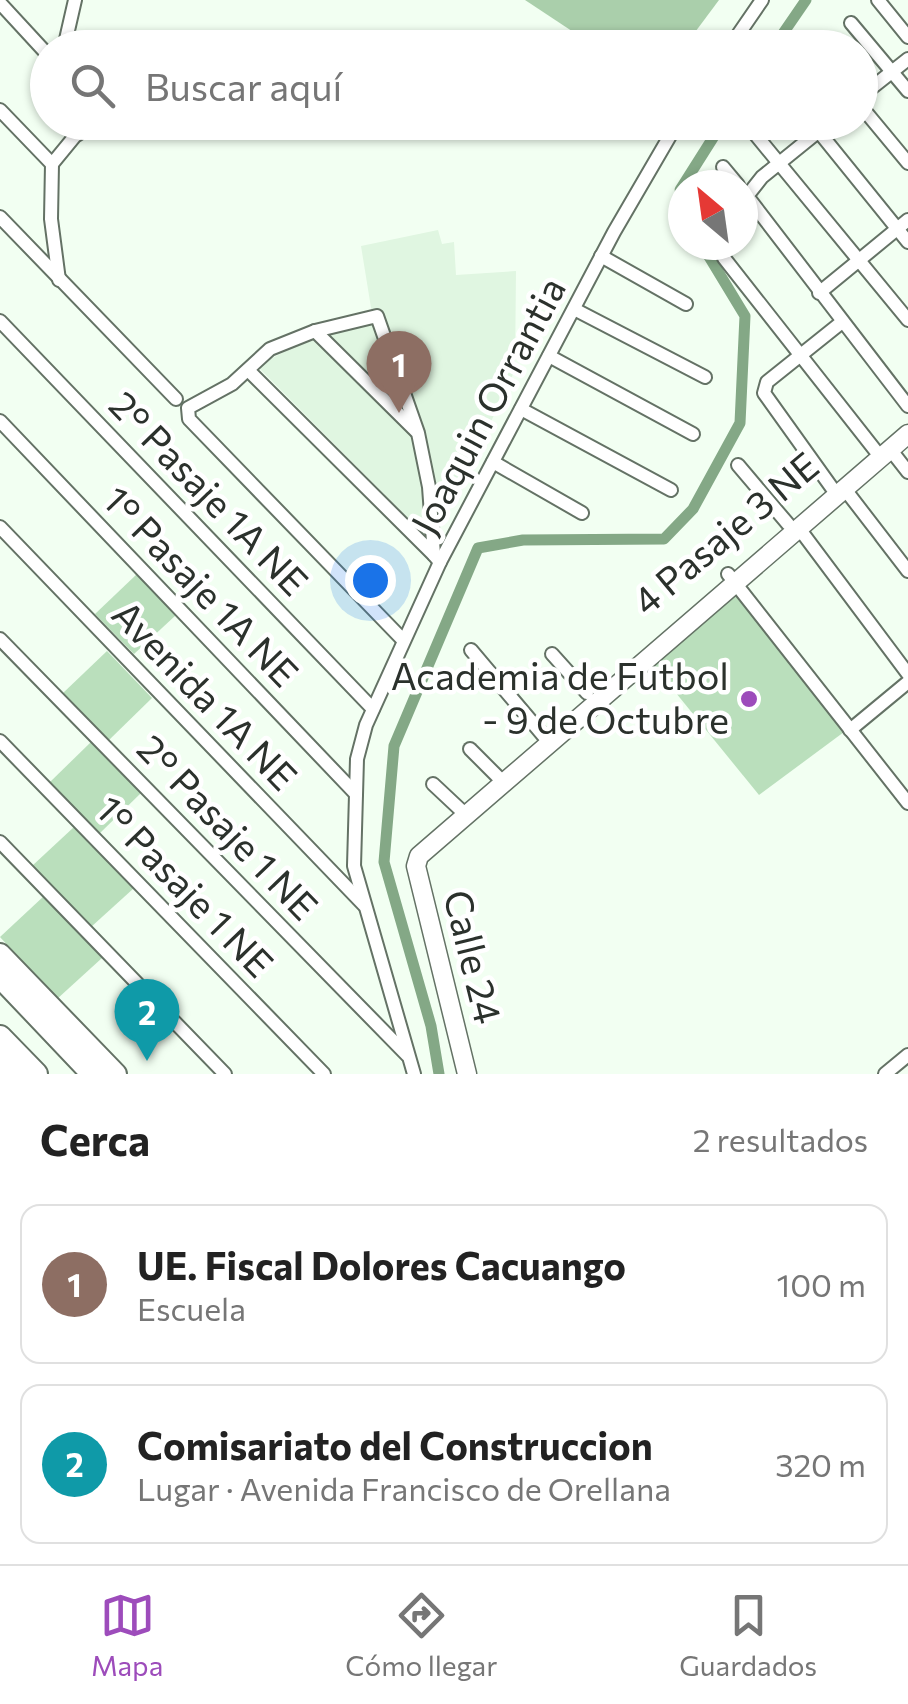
<!DOCTYPE html>
<html lang="es">
<head>
<meta charset="utf-8">
<style>
	body { margin:0; font-family:Commissioner,sans-serif; background:#f6f6f6; color:#222 }
	.compass { position:absolute; left:668px; top:170px; width:90px; height:90px; border-radius:50%; background:#fff; box-shadow:0 2px 8px #0004; rotate:331deg }
	.you { position:absolute; left:370px; top:580px; width:35px; height:35px; margin:-25px; border:8px solid #fff; border-radius:50%; background:#1a73e8; box-shadow:0 0 0 15px #1a73e833 }
	.badge { display:grid; place-items:center; width:65px; height:65px; border-radius:50%; background:#9d4cbb; color:#fff; font-size:32px; font-weight:700 }
	.pin { position:absolute; translate:-50% -82px; filter:drop-shadow(0 2px 5px #0008) }
	.pin::after { content:''; position:absolute; top:52px; width:35px; height:30px; background:inherit; clip-path:polygon(0 0,100% 0,50% 100%) }
	.list { margin:0; padding:0; list-style:none }
	h2 { display:flex; justify-content:space-between; align-items:center; height:130px; margin:0; padding:0 40px; font-size:42px }
	h2 small { font-size:32px; font-weight:400; color:#767676 }
	.list li { display:grid; grid-template-columns:65px 1fr auto; gap:30px; align-items:center; box-sizing:border-box; height:160px; margin:0 20px 20px; padding:0 20px; border:2px solid #e0e0e0; border-radius:20px }
	.list b { display:block; font-size:38px; white-space:nowrap }
	.list p { margin:0; font-size:32px; white-space:nowrap; color:#767676 }
	.list em { font-size:32px; font-style:normal; color:#767676 }
	.icon { flex:none; width:55px; height:55px; fill:none; stroke:currentColor; stroke-width:2; stroke-linecap:round; stroke-linejoin:round }
	.map { position:relative; flex:none; width:908px; height:1074px; overflow:hidden }
	.search { position:absolute; background:#fff; box-shadow:0 2px 8px #0004; left:30px; right:30px; top:30px; height:110px; display:flex; align-items:center; gap:25px; box-sizing:border-box; padding:0 35px; border-radius:55px; color:#767676; font-size:38px }
	.sheet { height:490px; background:#fff }
	nav { display:flex; justify-content:space-around; align-items:center; box-sizing:border-box; height:140px; border-top:2px solid #e0e0e0; background:#fff; font-size:28px; color:#767676 }
	nav a { display:grid; justify-items:center; gap:5px }
	nav .on { color:#9d4cbb }
	.map>svg:first-child { display:block }
	.built { fill:#e0f6e1 }
	.green { fill:#badfbc }
	.forest { fill:#aacfab }
	.lines { fill:none; stroke-linecap:round; stroke-linejoin:round }
	.canal { stroke:#84a886; stroke-width:11 }
	.street-casing { stroke:#647265; stroke-width:16 }
	.secondary-casing { stroke:#647265; stroke-width:21 }
	.primary-casing { stroke:#647265; stroke-width:24 }
	.highway-casing { stroke:#647265; stroke-width:26 }
	.street { stroke:#fff; stroke-width:12 }
	.secondary { stroke:#fff; stroke-width:18 }
	.primary { stroke:#fff; stroke-width:20 }
	.highway { stroke:#fff; stroke-width:22 }
	.poi-dot { fill:#9d4cbb; stroke:#fff; stroke-width:4 }
	.labels { text-anchor:middle; stroke-width:9; stroke-linejoin:round; paint-order:stroke }
	.street-label { font-size:38px; fill:#2b312c; stroke:#fff }
	.poi-label { font-size:38px; fill:#2b312c; stroke:#fff; text-anchor:end }
</style>
</head>
<body>
<div class="map">
<svg width="908" height="1074" viewBox="0 0 908 1074">
	<rect width="100%" height="100%" fill="#f2fff2"/>
	<!-- built -->
	<path class="built" d="M438,230l4,14 12,-2 2,33 60,-4 -1,99 -40,86 -32,46 -4,47 -182,-183 56,-29 60,-17 -12,-74z"/>
	<!-- green -->
	<g class="green">
		<path d="M137,574l39,41 -42,39 -39,-40z"/>
		<path d="M737,593l107,139 -85,63 -105,-129z"/>
		<path d="M107,651l45,47 -44,43 -46,-47z"/>
		<path d="M91,742l50,51 -42,41 -50,-51z"/>
		<path d="M74,827l60,61 -43,39 -59,-61z"/>
		<path d="M44,896l58,62 -45,41 -57,-62z"/>
	</g>
	<!-- forest -->
	<path class="forest" d="M525,0h194l-35,47h-88z"/>
	<g class="lines">
		<!-- canal -->
		<g class="canal">
			<path d="M773,48l33,-48"/>
			<path d="M683,198l-3,-8 43,-68"/>
			<path d="M439,1074l-8,-48 -47,-164 10,-116 84,-198 45,-8 141,-1 29,-30 47,-86 5,-107 -43,-71"/>
		</g>
		<defs>
			<g id="street">
				<path d="M878,0l30,37"/>
				<path d="M0,3l48,52"/>
				<path d="M851,23l57,68"/>
				<path d="M64,48l11,-48"/>
				<path d="M729,48l33,-48"/>
				<path d="M860,97l48,-38"/>
				<path d="M860,105l48,58"/>
				<path d="M0,110l52,54 -1,55 8,61"/>
				<path d="M811,122l97,120"/>
				<path d="M830,122l-68,55 -15,19 161,210"/>
				<path d="M755,134l153,186"/>
				<path d="M52,164l23,-28 22,-14"/>
				<path d="M723,167l15,18"/>
				<path d="M0,217l176,182"/>
				<path d="M601,256l85,48"/>
				<path d="M724,258l151,192"/>
				<path d="M819,293l89,-73"/>
				<path d="M574,309l131,68"/>
				<path d="M0,321l373,388"/>
				<path d="M315,331l101,100"/>
				<path d="M549,356l144,78"/>
				<path d="M248,370l186,185"/>
				<path d="M521,409l150,81"/>
				<path d="M0,421l356,373"/>
				<path d="M890,449l18,23"/>
				<path d="M493,462l89,51"/>
				<path d="M738,465l50,59"/>
				<path d="M832,488l-68,-95 3,-11 75,-60"/>
				<path d="M844,488l64,83"/>
				<path d="M0,527l364,378"/>
				<path d="M798,527l110,147"/>
				<path d="M728,574l180,229"/>
				<path d="M0,639l407,416"/>
				<path d="M403,640l-214,-221 -1,-11 44,-24 38,-35 45,-18 62,-15 41,117 11,54 5,68 6,7"/>
				<path d="M471,650l77,91"/>
				<path d="M552,654l35,39"/>
				<path d="M850,730l58,-48"/>
				<path d="M0,741l324,333"/>
				<path d="M470,749l32,32"/>
				<path d="M433,784l32,30"/>
				<path d="M0,842l225,232"/>
				<path d="M414,1074l-60,-208 3,-107 9,-34 74,-163 174,-330 64,-110"/>
				<path d="M885,1074l23,-19"/>
			</g>
			<path id="secondary" d="M467,1074l-51,-208 3,-10 489,-422"/>
			<g id="primary">
				<path d="M0,954l116,120"/>
				<path d="M0,1061l13,13"/>
			</g>
			<g id="highway">
				<path d="M0,976l93,98"/>
				<path d="M0,1037l36,37"/>
			</g>
		</defs>
		<!-- street casing -->
		<use href="#street" class="street-casing"/>
		<!-- secondary casing -->
		<use href="#secondary" class="secondary-casing"/>
		<!-- primary casing -->
		<use href="#primary" class="primary-casing"/>
		<!-- highway casing -->
		<use href="#highway" class="highway-casing"/>
		<!-- street -->
		<use href="#street" class="street"/>
		<!-- secondary -->
		<use href="#secondary" class="secondary"/>
		<!-- primary -->
		<use href="#primary" class="primary"/>
		<!-- highway -->
		<use href="#highway" class="highway"/>
	</g>
	<!-- markers -->
	<circle class="poi-dot" cx="749" cy="699" r="10"/>
	<g class="labels">
		<!-- street labels -->
		<g class="street-label">
			<text transform="translate(489 406) rotate(-62)" y="13">Joaquin Orrantia</text>
			<text transform="translate(208 494) rotate(46)" y="13">2° Pasaje 1A NE</text>
			<text transform="translate(726 534) rotate(-40)" y="13">4 Pasaje 3 NE</text>
			<text transform="translate(200 587) rotate(46)" y="13">1° Pasaje 1A NE</text>
			<text transform="translate(204 696) rotate(46)" y="13">Avenida 1A NE</text>
			<text transform="translate(227 828) rotate(46)" y="13">2° Pasaje 1 NE</text>
			<text transform="translate(184 887) rotate(46)" y="13">1° Pasaje 1 NE</text>
			<text transform="translate(472 957) rotate(76)" y="13">Calle 24</text>
		</g>
		<!-- poi labels -->
		<g class="poi-label">
			<text x="729" y="690">Academia de Futbol<tspan x="729" dy="44">- 9 de Octubre</tspan></text>
		</g>
	</g>
</svg>
<svg class="compass" viewBox="-18 -18 36 36"><path d="M0-13l5 13h-10z" fill="#e53935"/><path d="M0 13l5-13h-10z" fill="#767676"/></svg>
<div class="you"></div>
<div class="pin badge" style="left:399px;top:413px;background:#8d6e63">1</div>
<div class="pin badge" style="left:147px;top:1061px;background:#0f9aa8">2</div>
<div class="search"><svg class="icon" aria-label="search" viewBox="0 0 24 24"><circle cx="10" cy="10" r="6"/><path d="M15 15l6 6"/></svg>Buscar aquí</div>
</div>
<section class="sheet">
<h2>Cerca<small>2 resultados</small></h2>
<ul class="list">
<li><span class="badge" style="background:#8d6e63">1</span><div><b>UE. Fiscal Dolores Cacuango</b><p>Escuela</p></div><em>100 m</em></li>
<li><span class="badge" style="background:#0f9aa8">2</span><div><b>Comisariato del Construccion</b><p>Lugar · Avenida Francisco de Orellana</p></div><em>320 m</em></li>
</ul>
</section>
<nav>
<a class="on"><svg class="icon" aria-label="map" viewBox="0 0 24 24"><path d="M3 6l6-2 6 2 6-2v14l-6 2-6-2-6 2zM9 4v14M15 6v14"/></svg>Mapa</a>
<a><svg class="icon" aria-label="directions" viewBox="0 0 24 24"><path d="M12 3l9 9-9 9-9-9zM9 14v-3h6M13 9l2 2-2 2"/></svg>Cómo llegar</a>
<a><svg class="icon" aria-label="saved" viewBox="0 0 24 24"><path d="M7 4h10v16l-5-4-5 4z"/></svg>Guardados</a>
</nav>
</body>
</html>
